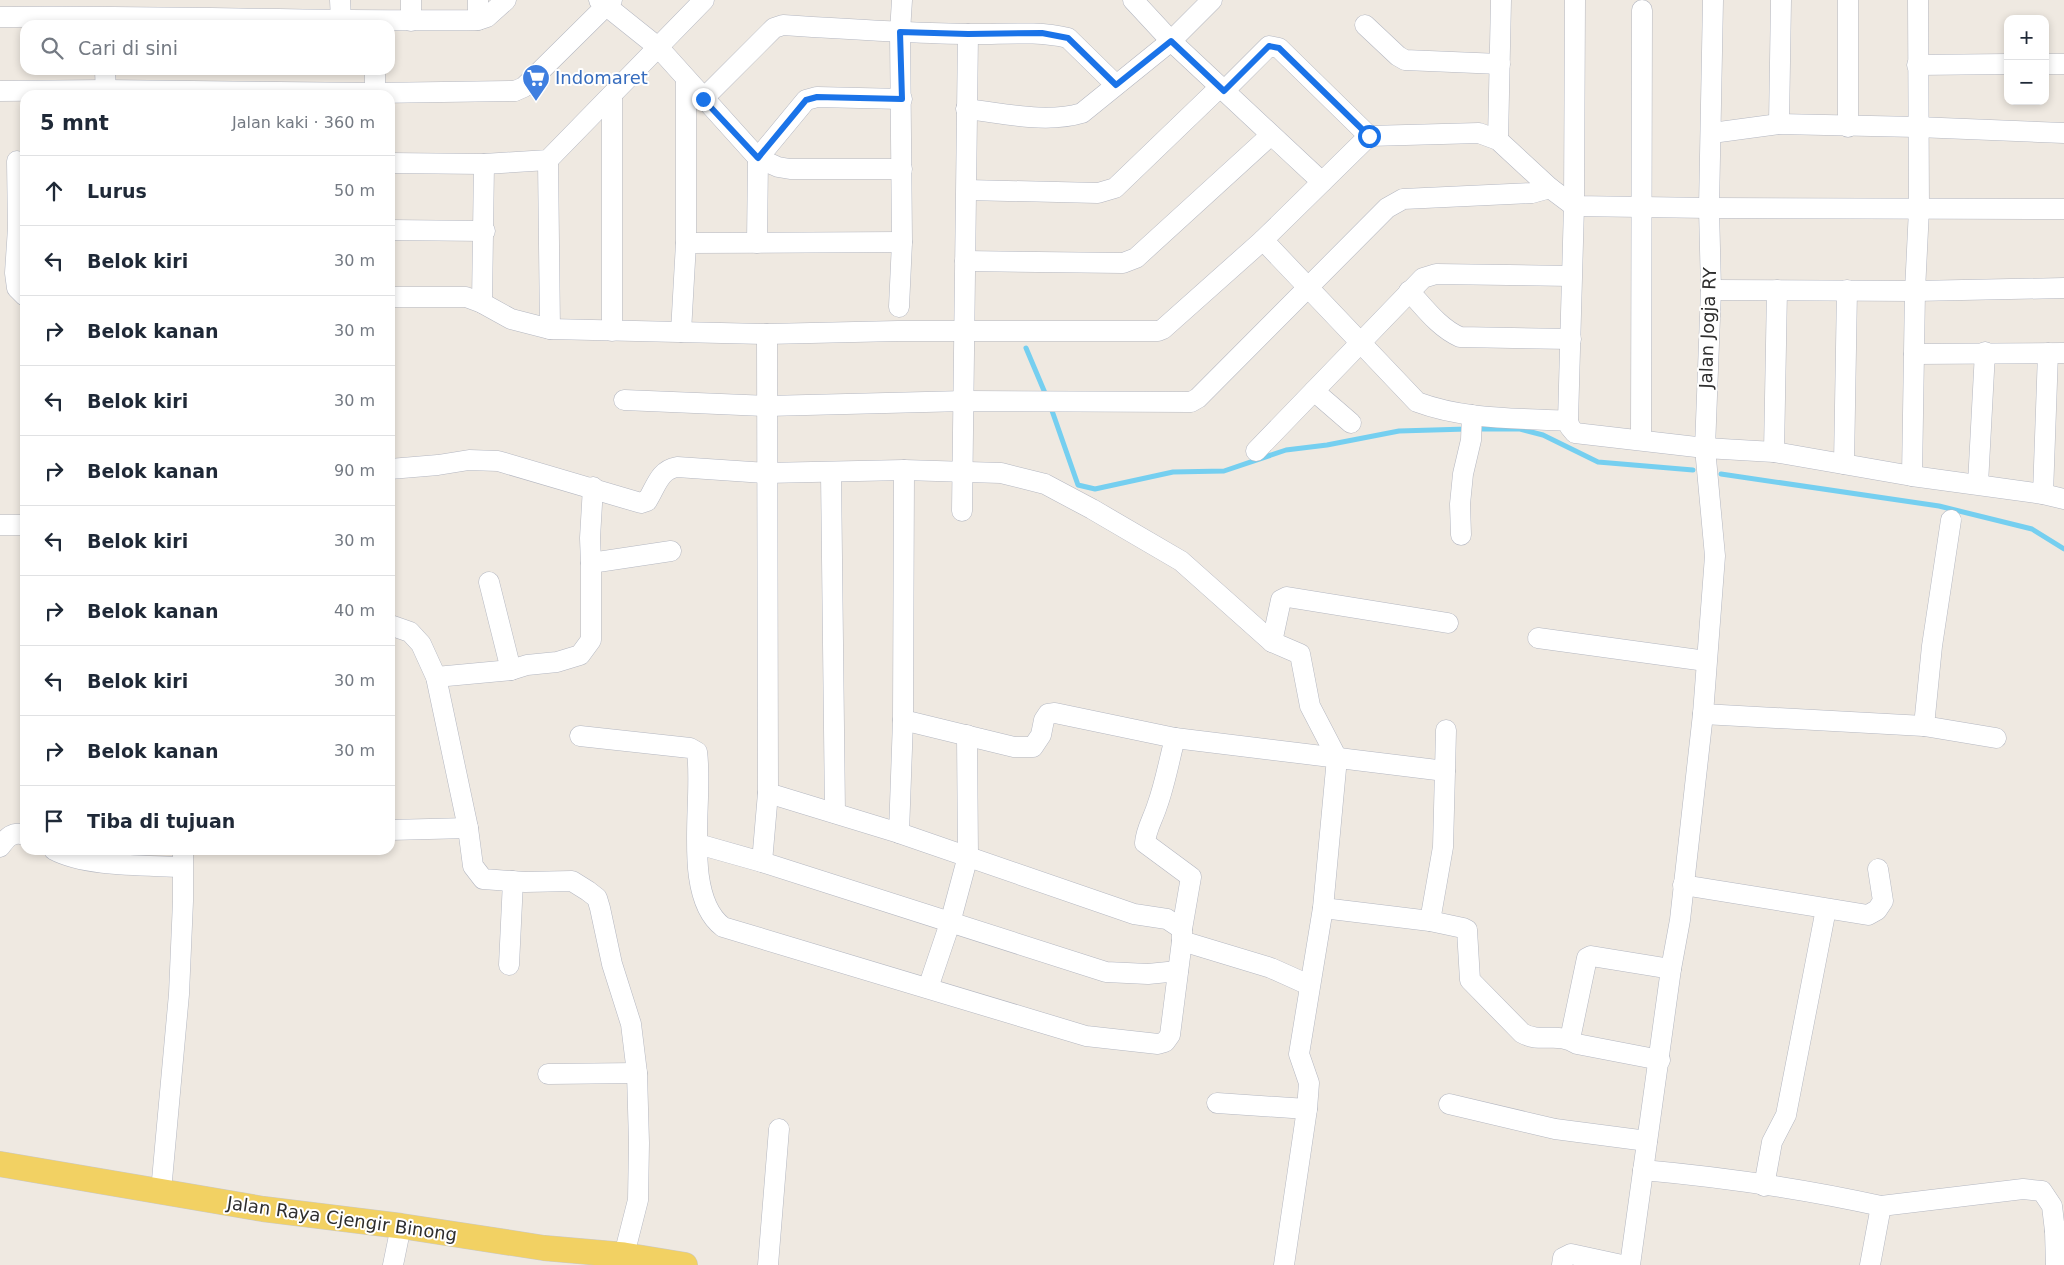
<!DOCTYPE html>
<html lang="id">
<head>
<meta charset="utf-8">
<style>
	body { margin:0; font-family:"DejaVu Sans",sans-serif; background:#f2f2f3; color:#1f2937 }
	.controls { position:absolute; right:15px; top:15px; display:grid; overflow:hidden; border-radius:10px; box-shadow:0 2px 8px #0003 }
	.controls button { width:45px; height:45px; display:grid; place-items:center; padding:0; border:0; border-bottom:1px solid #e0e1e3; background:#fff; color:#1f2937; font:25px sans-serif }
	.stop { position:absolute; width:15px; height:15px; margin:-11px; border:4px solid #1a73e8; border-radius:50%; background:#fff }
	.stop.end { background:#1a73e8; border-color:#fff; box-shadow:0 1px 5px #0008 }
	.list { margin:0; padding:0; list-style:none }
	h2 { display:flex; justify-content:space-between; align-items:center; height:65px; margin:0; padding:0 20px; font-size:21px }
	h2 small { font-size:16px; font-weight:400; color:#747a83 }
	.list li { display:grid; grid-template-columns:32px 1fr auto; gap:15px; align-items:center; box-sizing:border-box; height:70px; padding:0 20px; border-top:1px solid #e0e1e3 }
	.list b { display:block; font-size:19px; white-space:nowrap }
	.list em { font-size:16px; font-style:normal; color:#747a83 }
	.icon { flex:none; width:28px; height:28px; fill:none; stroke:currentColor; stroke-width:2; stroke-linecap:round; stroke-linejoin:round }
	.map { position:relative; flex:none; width:2064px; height:1265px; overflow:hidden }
	.search { position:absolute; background:#fff; box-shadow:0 2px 8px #0003; left:20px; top:20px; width:375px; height:55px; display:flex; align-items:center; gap:12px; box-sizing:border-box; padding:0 18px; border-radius:15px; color:#747a83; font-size:19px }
	.panel { position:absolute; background:#fff; box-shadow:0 2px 8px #0003; left:20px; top:90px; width:375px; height:765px; border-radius:15px }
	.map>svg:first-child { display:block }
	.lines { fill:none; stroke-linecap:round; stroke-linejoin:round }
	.stream { stroke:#75cff0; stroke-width:5 }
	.minor-casing { stroke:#b4b7c1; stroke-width:21 }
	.major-casing { stroke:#c9c9c9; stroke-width:26 }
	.minor { stroke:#fff; stroke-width:20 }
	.major { stroke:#f2d163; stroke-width:25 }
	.route { stroke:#1a73e8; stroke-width:6 }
	.labels { text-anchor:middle; stroke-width:4; stroke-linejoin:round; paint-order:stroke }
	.shop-label { font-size:18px; fill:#366cbe; stroke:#fff; text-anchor:start }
	.street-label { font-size:18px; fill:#2e2e2e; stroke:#fff }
</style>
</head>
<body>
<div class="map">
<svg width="2064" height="1265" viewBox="0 0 2064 1265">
	<rect width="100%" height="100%" fill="#efe9e1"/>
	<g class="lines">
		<!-- stream -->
		<g class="stream">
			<path d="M1026,348l19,45"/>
			<path d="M1050,405l28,80 17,4 78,-17 51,-1 62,-21 41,-5 72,-14 68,-2"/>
			<path d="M1475,429h45l23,6 55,27 95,8"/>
			<path d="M1721,474l218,32 93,23 32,20"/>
		</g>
		<defs>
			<g id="minor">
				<path d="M340,0l1,20"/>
				<path d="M411,0v21"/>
				<path d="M599,0l60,48 99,110 20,9 12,2h112"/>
				<path d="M1133,0l38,41 151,141"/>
				<path d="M1575,0l-1,206 -6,215 2,6 5,6 130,15 69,4 138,24 131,18 21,5"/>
				<path d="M0,17c159,-2 319,5 478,3l9,-3 19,-17"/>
				<path d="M478,20v-20"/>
				<path d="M1365,25l33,31 7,4 95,4"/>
				<path d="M2045,64h19"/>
				<path d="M1917,65l91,-1"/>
				<path d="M105,70l1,25"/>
				<path d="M375,70v25"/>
				<path d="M0,91l106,-1 269,3 140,-2 9,-4 88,-87"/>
				<path d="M1224,91l45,-45 10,2 90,88"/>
				<path d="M612,96v235"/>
				<path d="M703,99l71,-71 9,-3c61,4 122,8 182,9 35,1 69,-4 103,4l48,47"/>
				<path d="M966,109c38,4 79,15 116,4l89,-72 41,-41"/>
				<path d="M1779,124l2,-124"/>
				<path d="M1848,127v-127"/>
				<path d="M1712,133l67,-9 138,3 147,6"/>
				<path d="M1498,140l3,-140"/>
				<path d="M548,160l2,169"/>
				<path d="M17,161l1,67 -3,45 2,15 8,8"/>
				<path d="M390,163l94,1 64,-4 156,-160"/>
				<path d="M967,190l131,3 17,-5 105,-101"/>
				<path d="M390,230l95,1"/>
				<path d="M1263,240l154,162c48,18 101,16 151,19"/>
				<path d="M686,243l216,-1"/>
				<path d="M757,243l1,-85 48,-58 11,-3 85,2"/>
				<path d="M965,261l158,2 13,-5 135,-123"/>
				<path d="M1711,290l204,1 149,-3"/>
				<path d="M1409,291c15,16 30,37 51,46l111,2"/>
				<path d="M390,297h76l16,6 29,16 39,10 217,5 131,-3h260l5,-2 100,-89 106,-104 110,-3 19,7 52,48 24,18 135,2 355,1"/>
				<path d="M482,303l2,-139"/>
				<path d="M899,307l3,-65 -2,-210 2,-32"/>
				<path d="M681,332l5,-89v-163"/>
				<path d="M1914,354l150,-1"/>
				<path d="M1314,391l37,32"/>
				<path d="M624,400l143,6 198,-5 226,1 7,-4 189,-190 16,-9 129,-6 18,-5"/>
				<path d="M1641,440l1,-430"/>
				<path d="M1256,451l167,-173 13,-4 135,2"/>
				<path d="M1774,452l3,-162"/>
				<path d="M1844,464l3,-174"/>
				<path d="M390,469l48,-4 31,-5 29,1 143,42 6,-2c9,-14 12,-31 30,-34l89,6 138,-3 97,3 44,11 47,25 89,52 91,81 28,12 10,52 27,52 -14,150 -24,146 10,29 -2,26 -23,156"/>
				<path d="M831,473l4,340"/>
				<path d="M1912,476l3,-185 4,-82 -1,-209"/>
				<path d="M1978,484l7,-132"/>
				<path d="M2043,494l5,-141"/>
				<path d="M962,511l6,-477"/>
				<path d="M0,525h25"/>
				<path d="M1461,535l-1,-31 3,-30 8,-34 1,-25"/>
				<path d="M591,563l-1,-25 3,-51"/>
				<path d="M489,582l22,88"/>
				<path d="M390,625l20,7 11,12 15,33 32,151 5,38 10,13 42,3 47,-1 16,10 9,7 3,10 12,56 19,60 6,49 2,70 -1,57 -14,55"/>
				<path d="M1538,638l168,23"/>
				<path d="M1272,642l9,-42 6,-3 161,26"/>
				<path d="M436,677l75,-7 16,-5 30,-3 23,-7 11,-15v-77l80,-12"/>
				<path d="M1703,714l221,12 72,12"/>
				<path d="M903,720l111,27h19l8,-12 3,-15 4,-6 7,-1 120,25 270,33 1,-41"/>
				<path d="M1924,726l8,-80 19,-126"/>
				<path d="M580,736l110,12 7,4c7,48 -16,143 26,175l363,109 72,8 7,-2 5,-7 12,-94"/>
				<path d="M1175,738c-6,23 -10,46 -18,68 -4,13 -11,23 -12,37l46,34 -9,52"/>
				<path d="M768,793l131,40 235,81 33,5 15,10v12l89,27 38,17"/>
				<path d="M390,830l78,-2"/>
				<path d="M899,833l4,-113 1,-250"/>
				<path d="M698,844l64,18 344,110 42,2 30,-3"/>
				<path d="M0,847c7,-10 13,-16 25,-12"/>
				<path d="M54,850c32,17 90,15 128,17"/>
				<path d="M762,862l6,-69 -1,-459"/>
				<path d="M1683,885l185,30 9,-5 6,-9 -5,-32"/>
				<path d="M1323,908l107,13 33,7 4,2 3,50 52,53c19,11 36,-2 55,11l83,16"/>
				<path d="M1430,921l13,-74 2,-76"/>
				<path d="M509,965l4,-84"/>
				<path d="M928,988l22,-65 18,-67 -1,-121"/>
				<path d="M1570,1039l17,-81 4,-2 80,13"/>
				<path d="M548,1074l89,-1"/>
				<path d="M1217,1103l90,6"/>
				<path d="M1449,1104l106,25 92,12"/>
				<path d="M1643,1170c78,7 161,19 238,36l-11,59"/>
				<path d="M1764,1186l8,-44 14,-27 40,-206"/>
				<path d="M161,1191l18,-197 4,-93v-51"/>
				<path d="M1881,1206l142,-17 19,2 10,15 3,25"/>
				<path d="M393,1265l8,-39"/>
				<path d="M768,1265l11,-136"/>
				<path d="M1562,1265l1,-7 8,-4 51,11"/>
				<path d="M1630,1265l41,-296 9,-49 23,-206 12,-158 -10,-108 6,-158 -2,-82 4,-208"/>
				<path d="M2056,1265l-1,-34h9"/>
			</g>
			<path id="major" d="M0,1164l263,45 138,17 143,22 80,7 61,10"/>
		</defs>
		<!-- minor casing -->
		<use href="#minor" class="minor-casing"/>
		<!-- major casing -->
		<use href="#major" class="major-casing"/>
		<!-- minor -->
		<use href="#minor" class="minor"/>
		<!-- major -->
		<use href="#major" class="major"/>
	</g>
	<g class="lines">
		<!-- route -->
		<path class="route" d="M703,99l55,59 48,-58 11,-3 85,2 -2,-67 68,2 74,-1 26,5 48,47 55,-44 53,50 45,-45 10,2 90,88"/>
	</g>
	<!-- icons -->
	<defs>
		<symbol id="supermarket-pin" viewBox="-11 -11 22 30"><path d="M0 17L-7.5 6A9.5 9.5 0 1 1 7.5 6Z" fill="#3f7fe0" stroke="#fff"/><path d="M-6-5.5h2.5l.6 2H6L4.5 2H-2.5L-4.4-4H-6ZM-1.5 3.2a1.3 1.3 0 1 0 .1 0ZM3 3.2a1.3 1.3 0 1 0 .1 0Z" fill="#fff"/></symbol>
	</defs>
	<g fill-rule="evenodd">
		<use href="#supermarket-pin" x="520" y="62" width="32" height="43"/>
	</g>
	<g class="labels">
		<!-- shop labels -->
		<g class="shop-label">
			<text x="555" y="84">Indomaret</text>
		</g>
		<!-- street labels -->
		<g class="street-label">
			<text transform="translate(1708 328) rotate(-88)" y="6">Jalan Jogja RY</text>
			<text transform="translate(342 1219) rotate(8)" y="6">Jalan Raya Cjengir Binong</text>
		</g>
	</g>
</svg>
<div class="controls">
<button>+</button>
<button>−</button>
</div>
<div class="stop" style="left:1369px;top:136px"></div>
<div class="stop end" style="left:703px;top:99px"></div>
<div class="search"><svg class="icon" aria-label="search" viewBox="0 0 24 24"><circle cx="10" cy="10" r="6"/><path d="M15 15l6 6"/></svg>Cari di sini</div>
<section class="panel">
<h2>5 mnt<small>Jalan kaki · 360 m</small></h2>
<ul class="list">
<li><svg class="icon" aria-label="ahead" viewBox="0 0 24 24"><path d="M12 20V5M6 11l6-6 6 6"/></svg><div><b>Lurus</b></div><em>50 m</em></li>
<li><svg class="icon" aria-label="left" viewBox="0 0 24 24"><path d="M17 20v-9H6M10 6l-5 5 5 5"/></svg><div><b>Belok kiri</b></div><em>30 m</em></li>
<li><svg class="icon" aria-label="right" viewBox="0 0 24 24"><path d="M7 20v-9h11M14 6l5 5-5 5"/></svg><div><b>Belok kanan</b></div><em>30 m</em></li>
<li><svg class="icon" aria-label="left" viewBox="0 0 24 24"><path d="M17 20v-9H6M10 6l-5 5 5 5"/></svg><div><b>Belok kiri</b></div><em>30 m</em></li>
<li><svg class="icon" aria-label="right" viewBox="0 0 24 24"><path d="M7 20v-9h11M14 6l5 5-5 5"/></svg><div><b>Belok kanan</b></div><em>90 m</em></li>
<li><svg class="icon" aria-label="left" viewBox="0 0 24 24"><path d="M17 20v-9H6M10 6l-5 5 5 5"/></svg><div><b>Belok kiri</b></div><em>30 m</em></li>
<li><svg class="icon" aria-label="right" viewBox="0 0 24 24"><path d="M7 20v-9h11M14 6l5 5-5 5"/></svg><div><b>Belok kanan</b></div><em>40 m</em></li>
<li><svg class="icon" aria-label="left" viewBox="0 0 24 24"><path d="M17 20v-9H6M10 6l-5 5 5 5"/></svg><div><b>Belok kiri</b></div><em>30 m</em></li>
<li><svg class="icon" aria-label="right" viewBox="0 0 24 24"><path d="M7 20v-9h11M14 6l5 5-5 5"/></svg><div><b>Belok kanan</b></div><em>30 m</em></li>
<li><svg class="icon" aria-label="arrive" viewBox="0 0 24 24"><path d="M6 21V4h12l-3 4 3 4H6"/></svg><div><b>Tiba di tujuan</b></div></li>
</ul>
</section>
</div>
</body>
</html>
